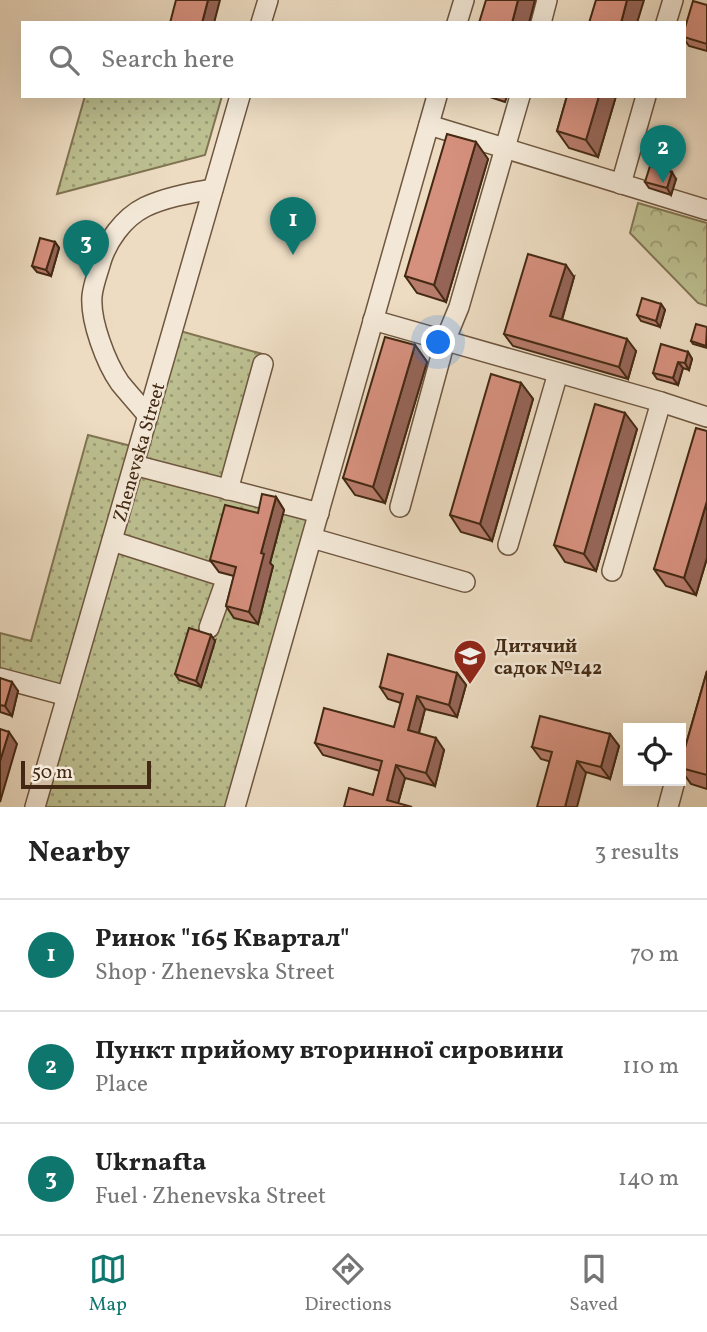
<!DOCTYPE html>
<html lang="en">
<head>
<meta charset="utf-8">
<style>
	body { margin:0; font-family:Vollkorn,serif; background:#f2f2f2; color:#222 }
	.controls { position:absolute; right:21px; bottom:21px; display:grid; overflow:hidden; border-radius:0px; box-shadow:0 7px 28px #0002 }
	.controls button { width:63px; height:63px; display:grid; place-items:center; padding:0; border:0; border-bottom:2px solid #e0e0e0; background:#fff; color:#222; font:35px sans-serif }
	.scale { position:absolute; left:21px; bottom:18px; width:130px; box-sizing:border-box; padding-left:7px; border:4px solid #432913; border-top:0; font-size:19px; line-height:24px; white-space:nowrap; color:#432913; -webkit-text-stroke:5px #f3e8d7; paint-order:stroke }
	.you { position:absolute; left:439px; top:343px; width:24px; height:24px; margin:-18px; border:5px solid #fff; border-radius:50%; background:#1a73e8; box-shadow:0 0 0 10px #1a73e833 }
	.badge { display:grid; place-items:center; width:46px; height:46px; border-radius:50%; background:#0f766e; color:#fff; font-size:23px; font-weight:700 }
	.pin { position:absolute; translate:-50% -58px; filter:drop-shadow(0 2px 4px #0008) }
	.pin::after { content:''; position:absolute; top:37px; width:24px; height:21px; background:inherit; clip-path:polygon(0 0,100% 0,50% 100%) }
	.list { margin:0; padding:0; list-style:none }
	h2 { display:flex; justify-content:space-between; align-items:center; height:91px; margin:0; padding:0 28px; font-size:30px }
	h2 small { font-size:23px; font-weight:400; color:#767676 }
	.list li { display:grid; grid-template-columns:46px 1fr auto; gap:21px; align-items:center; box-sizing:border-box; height:112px; padding:0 28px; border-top:2px solid #e0e0e0 }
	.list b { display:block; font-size:26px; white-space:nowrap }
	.list p { margin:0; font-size:23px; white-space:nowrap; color:#767676 }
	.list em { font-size:23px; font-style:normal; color:#767676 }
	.icon { flex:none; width:38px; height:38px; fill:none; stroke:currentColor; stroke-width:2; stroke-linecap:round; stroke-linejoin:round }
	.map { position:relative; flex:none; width:707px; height:807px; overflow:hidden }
	.search { position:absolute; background:#fff; box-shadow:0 7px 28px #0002; left:21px; right:21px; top:21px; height:77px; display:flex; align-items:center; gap:18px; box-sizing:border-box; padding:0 24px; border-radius:0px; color:#767676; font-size:26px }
	.sheet { height:427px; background:#fff }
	nav { display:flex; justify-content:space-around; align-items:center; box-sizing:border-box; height:98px; border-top:2px solid #e0e0e0; background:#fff; font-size:19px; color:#767676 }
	nav a { display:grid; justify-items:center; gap:4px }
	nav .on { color:#0f766e }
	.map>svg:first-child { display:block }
	.grass { fill:url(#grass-dots); stroke:#807452; stroke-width:2 }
	.park { fill:url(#park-crowns); stroke:#807452; stroke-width:2 }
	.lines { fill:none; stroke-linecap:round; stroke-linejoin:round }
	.minor-casing { stroke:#6e563f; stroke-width:22 }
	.minor { stroke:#f3e8d7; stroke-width:19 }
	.wall { fill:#b87c6c; stroke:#432913; stroke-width:2 }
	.shaded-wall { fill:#966558; stroke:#432913; stroke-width:2 }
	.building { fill:#d6907e; stroke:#432913; stroke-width:2 }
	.labels { text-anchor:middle; stroke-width:5; stroke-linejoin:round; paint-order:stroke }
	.street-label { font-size:19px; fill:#432913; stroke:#f3e8d7 }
	.poi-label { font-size:19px; font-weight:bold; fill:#432913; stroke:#f3e8d7; text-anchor:start }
</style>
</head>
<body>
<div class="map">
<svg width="707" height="807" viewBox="0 0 707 807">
	<defs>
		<pattern id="grass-dots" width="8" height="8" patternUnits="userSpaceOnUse" patternTransform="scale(1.75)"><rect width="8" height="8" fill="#bcbf90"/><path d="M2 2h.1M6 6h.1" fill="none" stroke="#9a9b74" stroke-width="1.8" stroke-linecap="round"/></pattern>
		<pattern id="park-crowns" width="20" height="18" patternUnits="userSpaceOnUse" patternTransform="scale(1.75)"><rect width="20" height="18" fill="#bcbf90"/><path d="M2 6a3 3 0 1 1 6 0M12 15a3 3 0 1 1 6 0" fill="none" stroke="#9a9b74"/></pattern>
	</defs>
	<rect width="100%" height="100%" fill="#eddcc2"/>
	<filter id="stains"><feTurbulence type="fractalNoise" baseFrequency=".00286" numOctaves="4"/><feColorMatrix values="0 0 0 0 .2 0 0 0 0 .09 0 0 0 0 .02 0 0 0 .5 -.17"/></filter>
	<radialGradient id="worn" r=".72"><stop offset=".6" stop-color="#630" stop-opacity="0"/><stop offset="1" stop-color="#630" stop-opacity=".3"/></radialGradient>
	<!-- grass -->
	<g class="grass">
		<path d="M85,96h137l-17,59 -148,39z"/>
		<path d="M173,329l93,26 -38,135 91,23 -84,294h-200l32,-110 -67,-19v-45l31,8 57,-206 51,13z"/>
	</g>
	<!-- park -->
	<path class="park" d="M638,203l69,20v83l-9,-3 -68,-70z"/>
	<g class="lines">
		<defs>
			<g id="minor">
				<path d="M261,23l7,-23"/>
				<path d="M457,23l7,-23"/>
				<path d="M541,23l6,-23"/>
				<path d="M666,23l7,-23"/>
				<path d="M429,125l278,85"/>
				<path d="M621,184l25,-88"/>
				<path d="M373,320l288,82 46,15"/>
				<path d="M148,416c-9,-11 -19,-22 -28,-33 -14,-20 -30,-62 -28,-87 1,-10 5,-21 8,-31 6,-23 23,-47 45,-58 21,-10 46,-14 68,-18"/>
				<path d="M134,465l185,48"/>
				<path d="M228,490l35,-126"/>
				<path d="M400,507l45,-166 14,-34 61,-211"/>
				<path d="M312,538l153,44"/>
				<path d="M112,541l113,36 1,3 -17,48"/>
				<path d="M508,545l50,-172"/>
				<path d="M612,571l49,-169"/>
				<path d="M0,678l67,18"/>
				<path d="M35,807l205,-711"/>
				<path d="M235,807l202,-711"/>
				<path d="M668,807l7,-26"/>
			</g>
		</defs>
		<!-- minor casing -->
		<use href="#minor" class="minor-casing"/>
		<!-- minor -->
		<use href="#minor" class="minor"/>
	</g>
	<!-- wall -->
	<g class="wall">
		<path d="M707,5v46l-18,-5 -5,-7v-2z"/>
		<path d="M487,96h20l-2,6z"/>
		<path d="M567,96h49l-18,61 -29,-9 -12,-17z"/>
		<path d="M488,159l-42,143 -29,-9 -12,-17z"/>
		<path d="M676,179l-5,16 -22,-7 -4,-6z"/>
		<path d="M55,242l4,6 -8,28 -14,-4 -5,-6z"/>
		<path d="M574,277l-12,43 74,31 -8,28 -115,-33 -9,-12z"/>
		<path d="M661,304l4,6 -5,17 -19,-6 -4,-6z"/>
		<path d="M707,327v21l-14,-4 -2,-3z"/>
		<path d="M415,345l12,17 -42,141 -30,-8 -12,-17z"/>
		<path d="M688,352l4,7 -3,11 -6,-2 -5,17 -21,-6 -4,-6z"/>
		<path d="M521,383l12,16 -41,142 -31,-9 -11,-17z"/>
		<path d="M637,429l-41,142 -31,-9 -11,-17z"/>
		<path d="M707,431v127l-11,37 -30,-9 -12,-17z"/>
		<path d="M276,497l8,13 -14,53 3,3 -15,58 -24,-6 -8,-12 8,-30 -15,-4 -9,-12 48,-47z"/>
		<path d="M215,641l-14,46 -22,-7 -4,-6z"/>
		<path d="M707,671v118l-16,-5 -10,-14v-8z"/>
		<path d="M457,673l9,12 -9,32 -32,-8 -6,24 25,17 -9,36 -30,-8 -7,25 -54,4 29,-12 7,-24 -57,-16 -8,-12 79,-16 7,-24 -13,-4 -8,-12z"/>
		<path d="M0,678l18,13 -6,25 -12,-4z"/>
		<path d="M610,734l9,12 -9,33 -69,-20 -9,-12z"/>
	</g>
	<!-- shaded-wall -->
	<g class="shaded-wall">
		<path d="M208,0h12l-6,23h-12z"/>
		<path d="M518,0h17l-6,23h-17z"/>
		<path d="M627,0h17l-7,23h-16z"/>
		<path d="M599,96h17l-18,61 -12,-17z"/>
		<path d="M476,142l12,17 -42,143 -12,-17z"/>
		<path d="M672,172l4,7 -5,16 -4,-7z"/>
		<path d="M55,242l4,6 -8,28 -5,-6z"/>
		<path d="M566,265l8,12 -15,52 -9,-13z"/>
		<path d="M661,304l4,6 -5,17 -4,-6z"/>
		<path d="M627,339l9,12 -8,28 -9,-12z"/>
		<path d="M415,345l12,17 -42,141 -12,-16z"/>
		<path d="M688,352l4,7 -3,11 -4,-7z"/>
		<path d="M678,362l5,6 -5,17 -5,-7z"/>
		<path d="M521,383l12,16 -41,142 -12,-17z"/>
		<path d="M625,413l12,16 -41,142 -12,-17z"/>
		<path d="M276,497l8,13 -14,53 3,3 -15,58 -9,-12 12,-59z"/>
		<path d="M707,501v57l-11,37 -12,-17z"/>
		<path d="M211,635l4,6 -14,46 -5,-6z"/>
		<path d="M457,673l9,12 -9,32 -8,-12z"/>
		<path d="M12,682l6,9 -6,25 -7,-10z"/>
		<path d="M417,696l8,13 -9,34 -8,-13z"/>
		<path d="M9,732l8,12 -17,58v-41z"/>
		<path d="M610,734l9,12 -9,33 -9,-12z"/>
		<path d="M436,738l8,12 -9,36 -9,-13z"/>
		<path d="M577,761l9,12 -9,34h-12z"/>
		<path d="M396,765l9,13 -8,29 -10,-7z"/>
	</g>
	<!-- building -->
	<g class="building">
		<path d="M176,0h32l-6,23h-32z"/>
		<path d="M486,0h32l-6,23h-33z"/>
		<path d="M596,0h31l-6,23h-32z"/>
		<path d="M693,1l14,4v39l-23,-7v-6z"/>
		<path d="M567,96h32l-13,44 -29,-9z"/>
		<path d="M447,134l29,8 -42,143 -29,-9z"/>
		<path d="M650,166l22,6 -5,16 -22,-6z"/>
		<path d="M40,238l15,4 -9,28 -14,-4z"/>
		<path d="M528,254l38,11 -16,51 77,23 -8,28 -115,-33z"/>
		<path d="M642,298l19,6 -5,17 -19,-6z"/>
		<path d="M696,324l11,3 -1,19 -15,-5z"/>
		<path d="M385,337l30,8 -42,142 -30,-9z"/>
		<path d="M661,344l27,8 -3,11 -7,-1 -5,16 -20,-5z"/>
		<path d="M491,374l30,9 -41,141 -30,-9z"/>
		<path d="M595,404l30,9 -41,141 -30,-9z"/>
		<path d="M696,428l11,3v70l-23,77 -30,-9z"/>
		<path d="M262,494l14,3 -15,56 3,1 -15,58 -23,-6 10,-39 -26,-7 15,-55 33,8z"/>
		<path d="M189,628l22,7 -15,46 -21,-7z"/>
		<path d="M388,654l69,19 -8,32 -32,-9 -9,34 28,8 -10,35 -30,-8 -9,35 25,7h-68l5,-19 24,7 9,-34 -67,-18 9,-35 70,19 9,-33 -23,-7z"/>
		<path d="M707,671v104l-26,-7v-6z"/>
		<path d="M0,678l12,4 -7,24 -5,-1z"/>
		<path d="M540,716l70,18 -9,33 -24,-6 -12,46h-28l15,-55 -20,-5z"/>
		<path d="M0,729l9,3 -9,29z"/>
	</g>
	<!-- icons -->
	<defs>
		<symbol id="school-pin" viewBox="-11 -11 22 30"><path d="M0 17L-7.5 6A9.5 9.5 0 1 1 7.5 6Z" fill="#8f2418" stroke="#f3e8d7"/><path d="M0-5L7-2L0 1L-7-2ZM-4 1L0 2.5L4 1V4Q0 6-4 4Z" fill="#fff"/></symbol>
	</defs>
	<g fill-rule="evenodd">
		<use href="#school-pin" x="451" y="637" width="38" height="52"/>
	</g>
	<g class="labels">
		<!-- street labels -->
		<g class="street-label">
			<text transform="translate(138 452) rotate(-74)" y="7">Zhenevska Street</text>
		</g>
		<!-- poi labels -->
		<g class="poi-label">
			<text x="494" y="652">Дитячий<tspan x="494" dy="22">садок №142</tspan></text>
		</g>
	</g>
	<rect width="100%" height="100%" filter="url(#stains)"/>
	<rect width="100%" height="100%" fill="url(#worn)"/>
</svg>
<div class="controls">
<button><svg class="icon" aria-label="locate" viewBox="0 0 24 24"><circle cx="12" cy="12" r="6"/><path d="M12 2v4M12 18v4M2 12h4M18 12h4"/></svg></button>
</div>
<div class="scale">50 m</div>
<div class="you"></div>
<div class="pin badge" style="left:293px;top:255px">1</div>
<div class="pin badge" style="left:663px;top:183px">2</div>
<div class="pin badge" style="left:86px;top:278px">3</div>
<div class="search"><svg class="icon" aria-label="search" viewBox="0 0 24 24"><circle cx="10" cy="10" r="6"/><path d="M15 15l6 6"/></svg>Search here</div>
</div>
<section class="sheet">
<h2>Nearby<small>3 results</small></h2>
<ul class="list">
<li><span class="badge">1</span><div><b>Ринок &quot;165 Квартал&quot;</b><p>Shop · Zhenevska Street</p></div><em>70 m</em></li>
<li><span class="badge">2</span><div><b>Пункт прийому вторинної сировини</b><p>Place</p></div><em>110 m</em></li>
<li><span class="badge">3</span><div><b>Ukrnafta</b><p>Fuel · Zhenevska Street</p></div><em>140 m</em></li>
</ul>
</section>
<nav>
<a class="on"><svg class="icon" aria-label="map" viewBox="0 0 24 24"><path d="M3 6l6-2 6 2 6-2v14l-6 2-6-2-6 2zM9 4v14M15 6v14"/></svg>Map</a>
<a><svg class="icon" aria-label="directions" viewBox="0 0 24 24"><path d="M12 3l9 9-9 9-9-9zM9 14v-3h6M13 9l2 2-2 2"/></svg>Directions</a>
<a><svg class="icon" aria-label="saved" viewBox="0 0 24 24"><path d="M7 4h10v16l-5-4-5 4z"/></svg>Saved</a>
</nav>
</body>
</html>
